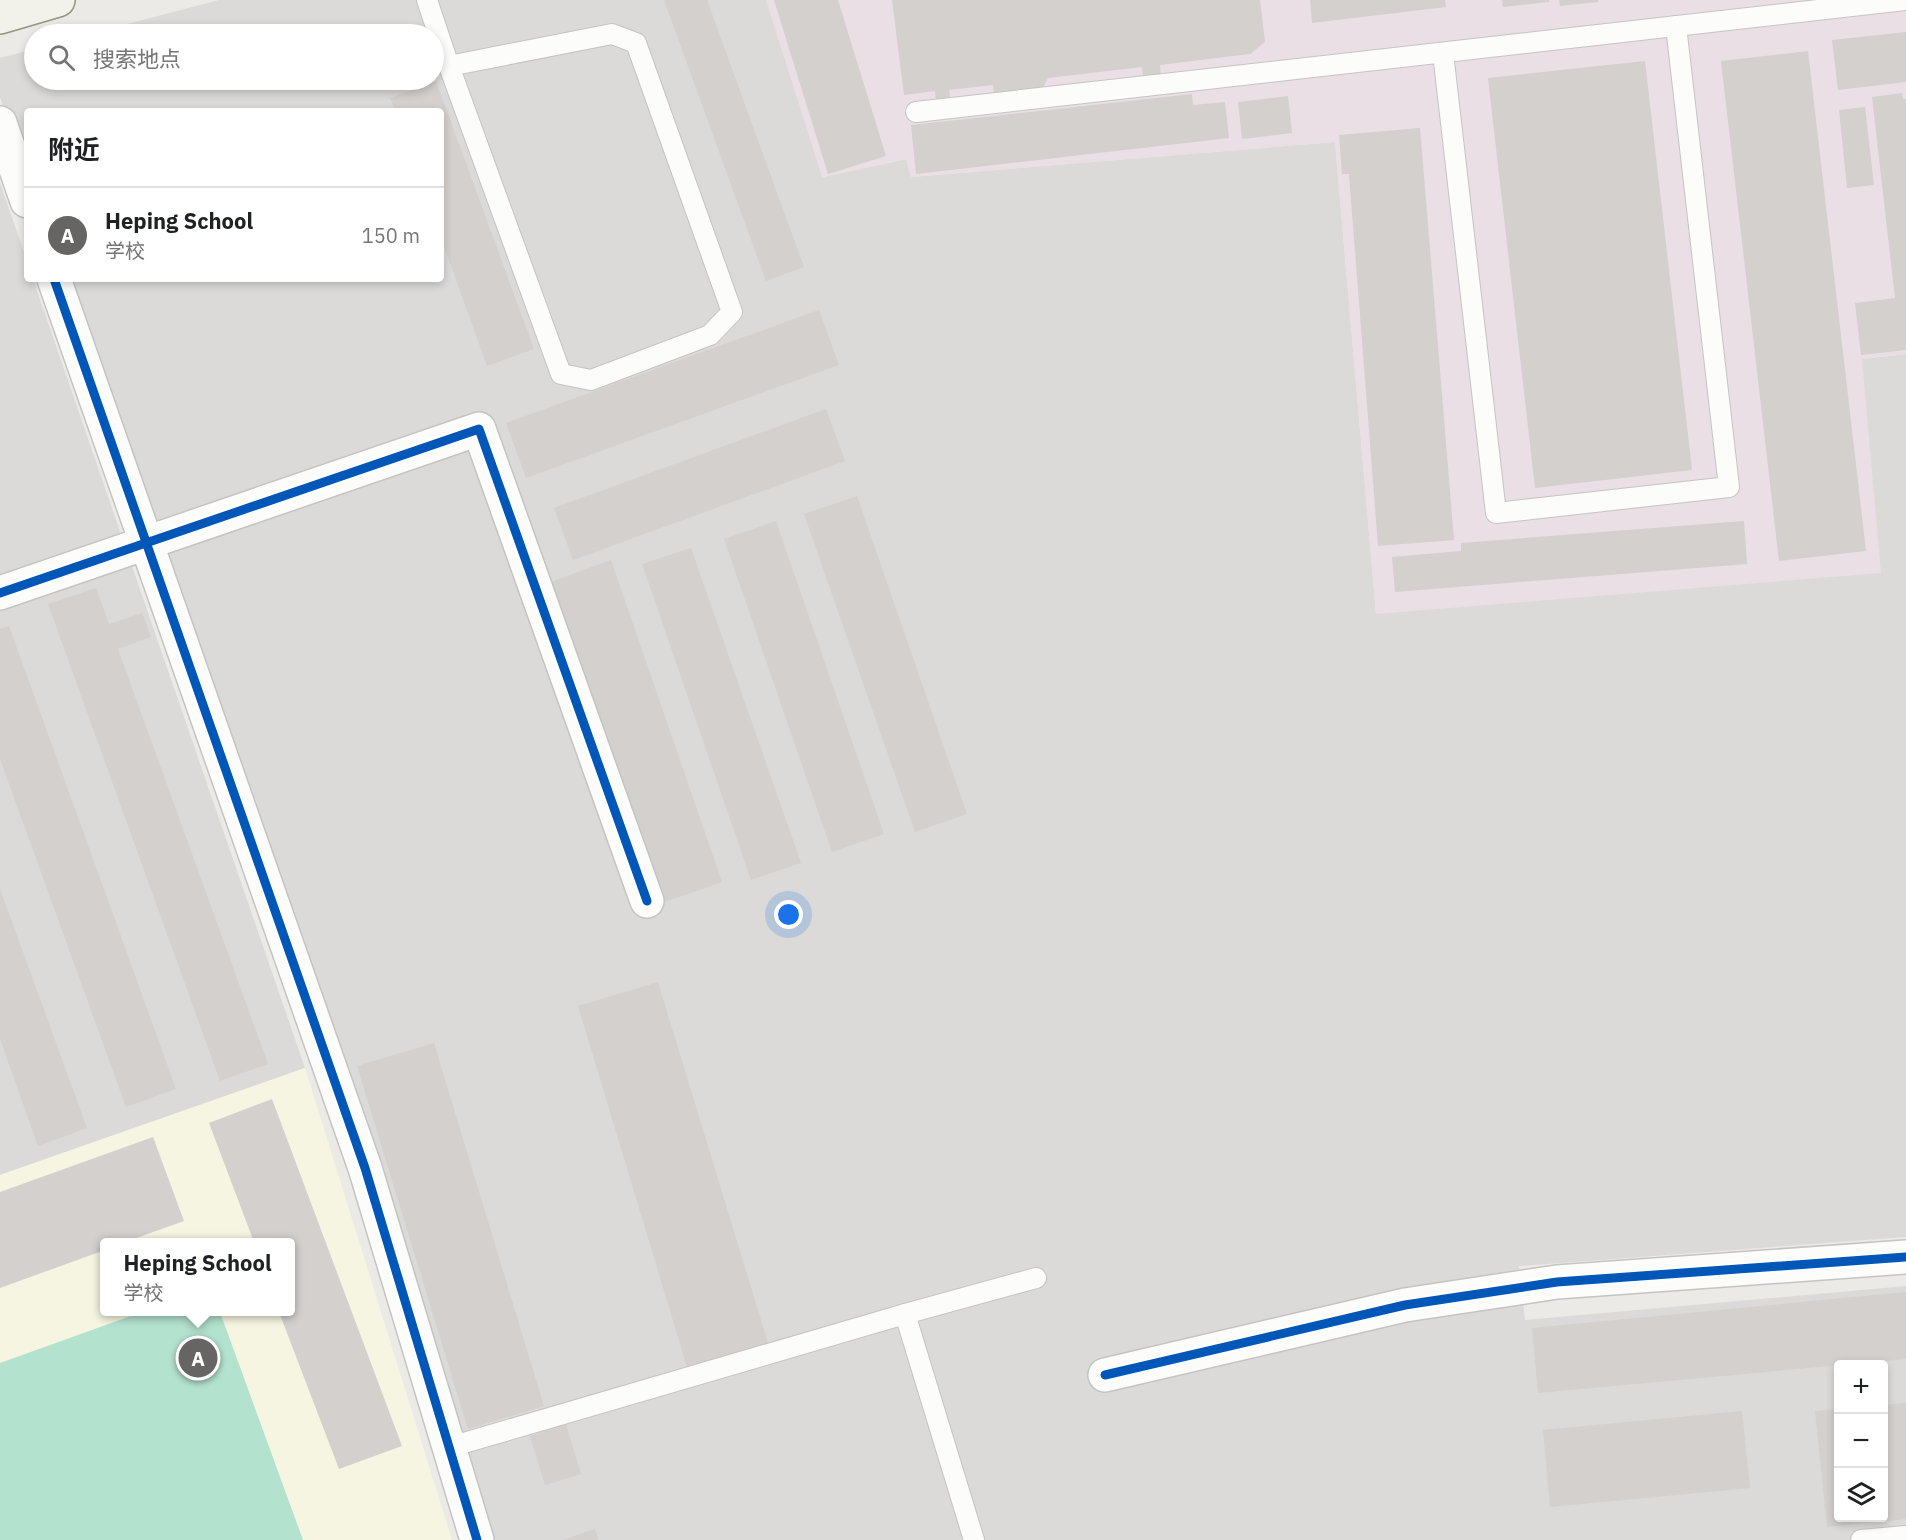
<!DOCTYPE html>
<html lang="zh">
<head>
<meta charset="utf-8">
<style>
	body { margin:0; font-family:"IBM Plex Sans","Noto Sans SC",sans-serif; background:#f2f2f2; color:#202124 }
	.controls { position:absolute; right:18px; bottom:18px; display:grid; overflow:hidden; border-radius:6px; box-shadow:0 3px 9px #0003 }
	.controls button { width:54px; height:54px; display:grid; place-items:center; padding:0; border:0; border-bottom:2px solid #e0e0e0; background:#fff; color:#202124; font:30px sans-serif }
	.you { position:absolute; left:789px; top:915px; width:21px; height:21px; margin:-15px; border:4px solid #fff; border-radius:50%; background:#1a73e8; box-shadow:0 0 0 9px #1a73e833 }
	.badge { display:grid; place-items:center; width:39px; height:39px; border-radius:50%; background:#666564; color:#fff; font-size:20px; font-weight:700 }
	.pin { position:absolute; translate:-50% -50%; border:3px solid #fff; box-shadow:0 2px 6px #0006 }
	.popup { position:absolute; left:100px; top:1238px; width:195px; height:78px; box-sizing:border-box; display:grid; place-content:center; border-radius:6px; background:#fff; filter:drop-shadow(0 2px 4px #0005); font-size:20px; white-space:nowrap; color:#757577 }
	.popup b { font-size:22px; color:#202124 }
	.popup::after { content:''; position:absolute; left:50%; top:100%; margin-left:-12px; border:12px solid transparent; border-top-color:#fff }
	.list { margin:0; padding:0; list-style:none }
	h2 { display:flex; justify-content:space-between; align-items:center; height:78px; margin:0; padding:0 24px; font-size:26px }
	h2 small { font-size:20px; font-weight:400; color:#757577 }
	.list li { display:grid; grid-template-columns:39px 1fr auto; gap:18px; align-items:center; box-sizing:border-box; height:96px; padding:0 24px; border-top:2px solid #e0e0e0 }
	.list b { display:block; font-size:22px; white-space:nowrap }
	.list p { margin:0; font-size:20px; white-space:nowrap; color:#757577 }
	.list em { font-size:20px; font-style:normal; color:#757577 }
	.icon { flex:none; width:33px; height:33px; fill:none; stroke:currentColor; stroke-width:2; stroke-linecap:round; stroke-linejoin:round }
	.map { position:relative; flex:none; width:1906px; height:1540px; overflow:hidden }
	.search { position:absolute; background:#fff; box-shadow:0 3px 9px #0003; left:24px; top:24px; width:420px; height:66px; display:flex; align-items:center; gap:15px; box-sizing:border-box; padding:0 21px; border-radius:33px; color:#757577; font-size:22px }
	.panel { position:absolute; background:#fff; box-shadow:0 3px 9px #0003; left:24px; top:108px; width:420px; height:174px; border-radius:6px }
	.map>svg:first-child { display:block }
	.residential { fill:#dbdad8; fill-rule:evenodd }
	.industrial { fill:#e9dfe5 }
	.education { fill:#f6f5e2; fill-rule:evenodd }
	.pitch { fill:#b3e2ce }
	.building { fill:#d3d0ce }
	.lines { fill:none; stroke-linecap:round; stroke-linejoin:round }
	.lane-casing { stroke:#c5c4c3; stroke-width:22 }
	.street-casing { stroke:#c5c4c3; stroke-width:36 }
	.secondary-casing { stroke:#93957f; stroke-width:36 }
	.lane { stroke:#fcfcfb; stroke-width:20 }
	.street { stroke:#fcfcfb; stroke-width:33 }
	.secondary { stroke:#f3f2ea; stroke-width:33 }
	.cycleway-casing { stroke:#fff; stroke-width:13 }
	.cycleway { stroke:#0057b8; stroke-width:9 }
</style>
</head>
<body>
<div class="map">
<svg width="1906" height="1540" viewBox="0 0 1906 1540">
	<rect width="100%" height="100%" fill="#eceae7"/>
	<!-- residential -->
	<g class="residential">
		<path d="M219,0h547l57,177 84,-18 4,18 424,-35 41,471 486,-254 44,-5v883l-387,29 6,54 381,-34v254h-1418l-144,-484 -279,-777h376v-168h-414v62l-27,-76v-39l34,-9v31h400v-46h-345zM1838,1364h46v154h-46z"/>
		<path d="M0,183l27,78v18h6l272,789 -305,107z"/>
	</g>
	<!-- industrial -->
	<path class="industrial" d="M766,0h1140v354l-44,5 19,214 -505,41 -41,-472 -424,35 -5,-18 -84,18z"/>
	<!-- education -->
	<path class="education" d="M305,1068l147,472h-452v-365zM105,1242h186v70h-186z"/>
	<!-- pitch -->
	<path class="pitch" d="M142,1312h78l83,228h-303v-177z"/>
	<!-- building -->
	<g class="building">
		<path d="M664,0h43l97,267 -38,14z"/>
		<path d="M774,0h64l48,156 -58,18z"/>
		<path d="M892,0h368l5,42 -15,12 -90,11 1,11 -18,2 -1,-11 -94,11 -9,17 -44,6 -2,-16 -44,5 2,13 -15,1 -1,-13 -31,4z"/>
		<path d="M1310,0h135l1,7 -134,16z"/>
		<path d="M1502,0h47v2l-46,5z"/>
		<path d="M1559,0h39v2l-38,4z"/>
		<path d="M1906,32v50l-68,8 -6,-50z"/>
		<path d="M1808,51l58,500 -87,10 -58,-500z"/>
		<path d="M1645,61l47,409 -157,18 -47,-410z"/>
		<path d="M436,81l98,268 -47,17 -46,-128v-127h-46l-5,-13z"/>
		<path d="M1902,93l1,6h3v251l-45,5 -6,-52 40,-5 -23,-201z"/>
		<path d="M1192,94l1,11 32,-3 4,36 -313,36 -5,-49z"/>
		<path d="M1288,96l4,37 -50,6 -4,-37z"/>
		<path d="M1865,107l9,78 -27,3 -8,-78z"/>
		<path d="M1420,128l34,412 -76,6 -29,-372h-7l-3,-39z"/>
		<path d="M819,310l20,55 -313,113 -20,-55z"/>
		<path d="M826,409l19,52 -272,99 -19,-52z"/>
		<path d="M857,496l110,318 -52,18 -111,-318z"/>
		<path d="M776,521l108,313 -52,18 -108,-313z"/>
		<path d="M1744,521l3,43 -352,28 -3,-35 69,-6v-8z"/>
		<path d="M691,548l110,315 -50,17 -109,-316z"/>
		<path d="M611,560l111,322 -60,21 -111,-321z"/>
		<path d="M96,588l13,36 33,-11 9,24 -33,12 150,415 -48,17 -172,-477z"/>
		<path d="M9,626l167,463 -50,18 -126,-348v-130z"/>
		<path d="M0,889l87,239 -49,18 -38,-107z"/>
		<path d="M658,982l110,361 -81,24 -109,-361z"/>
		<path d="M434,1043l110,363 -76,23 -111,-363z"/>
		<path d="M272,1099l130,347 -63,23 -60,-157h12v-70h-37l-45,-119z"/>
		<path d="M153,1137l31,84 -59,21h-20v8l-105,38v-96z"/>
		<path d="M1906,1292v67l-368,34 -6,-65z"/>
		<path d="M1906,1403v116l-79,8 -12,-116 23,-2v109h46v-113z"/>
		<path d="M1742,1411l8,77 -200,19 -7,-77z"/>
		<path d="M566,1424l15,50 -36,11 -15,-49z"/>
		<path d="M595,1529l3,11h-36z"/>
	</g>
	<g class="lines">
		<defs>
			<g id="lane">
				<path d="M427,0l22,66"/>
				<path d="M612,34l24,9 96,269 -22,23 -119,45 -30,-6 -112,-308z"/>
				<path d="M1443,53l53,460 233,-26 -53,-461"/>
				<path d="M916,112l990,-112"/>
				<path d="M905,1314l69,226"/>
				<path d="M450,1447l455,-133 131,-36"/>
				<path d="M1861,1540l45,-4"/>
			</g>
			<g id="street">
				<path d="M0,123l27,78"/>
				<path d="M54,279l311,889 112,372"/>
				<path d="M0,593l479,-164 168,472"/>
				<path d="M1105,1375l300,-70 152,-23 349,-25"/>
			</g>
			<path id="secondary" d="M0,17l58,-17"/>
		</defs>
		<!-- lane casing -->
		<use href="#lane" class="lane-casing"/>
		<!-- street casing -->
		<use href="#street" class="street-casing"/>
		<!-- secondary casing -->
		<use href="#secondary" class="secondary-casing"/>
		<!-- lane -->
		<use href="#lane" class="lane"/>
		<!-- street -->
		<use href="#street" class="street"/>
		<!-- secondary -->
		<use href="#secondary" class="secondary"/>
		<defs>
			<g id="cycleway">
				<path d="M54,279l311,889 112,372"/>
				<path d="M0,593l479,-164 168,472"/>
				<path d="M1105,1375l300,-70 152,-23 349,-25"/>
			</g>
		</defs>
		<!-- cycleway casing -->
		<use href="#cycleway" class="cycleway-casing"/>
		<!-- cycleway -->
		<use href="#cycleway" class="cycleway"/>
	</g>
</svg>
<div class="controls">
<button>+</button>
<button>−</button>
<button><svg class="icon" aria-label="layers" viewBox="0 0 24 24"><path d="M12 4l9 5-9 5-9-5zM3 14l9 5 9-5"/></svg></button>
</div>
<div class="you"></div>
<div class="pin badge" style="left:198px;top:1358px">A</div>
<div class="popup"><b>Heping School</b>学校</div>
<div class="search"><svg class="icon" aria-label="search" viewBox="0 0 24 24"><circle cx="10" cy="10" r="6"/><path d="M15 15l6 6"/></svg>搜索地点</div>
<section class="panel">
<h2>附近<small></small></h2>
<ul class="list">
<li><span class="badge">A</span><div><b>Heping School</b><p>学校</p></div><em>150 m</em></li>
</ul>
</section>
</div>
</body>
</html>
